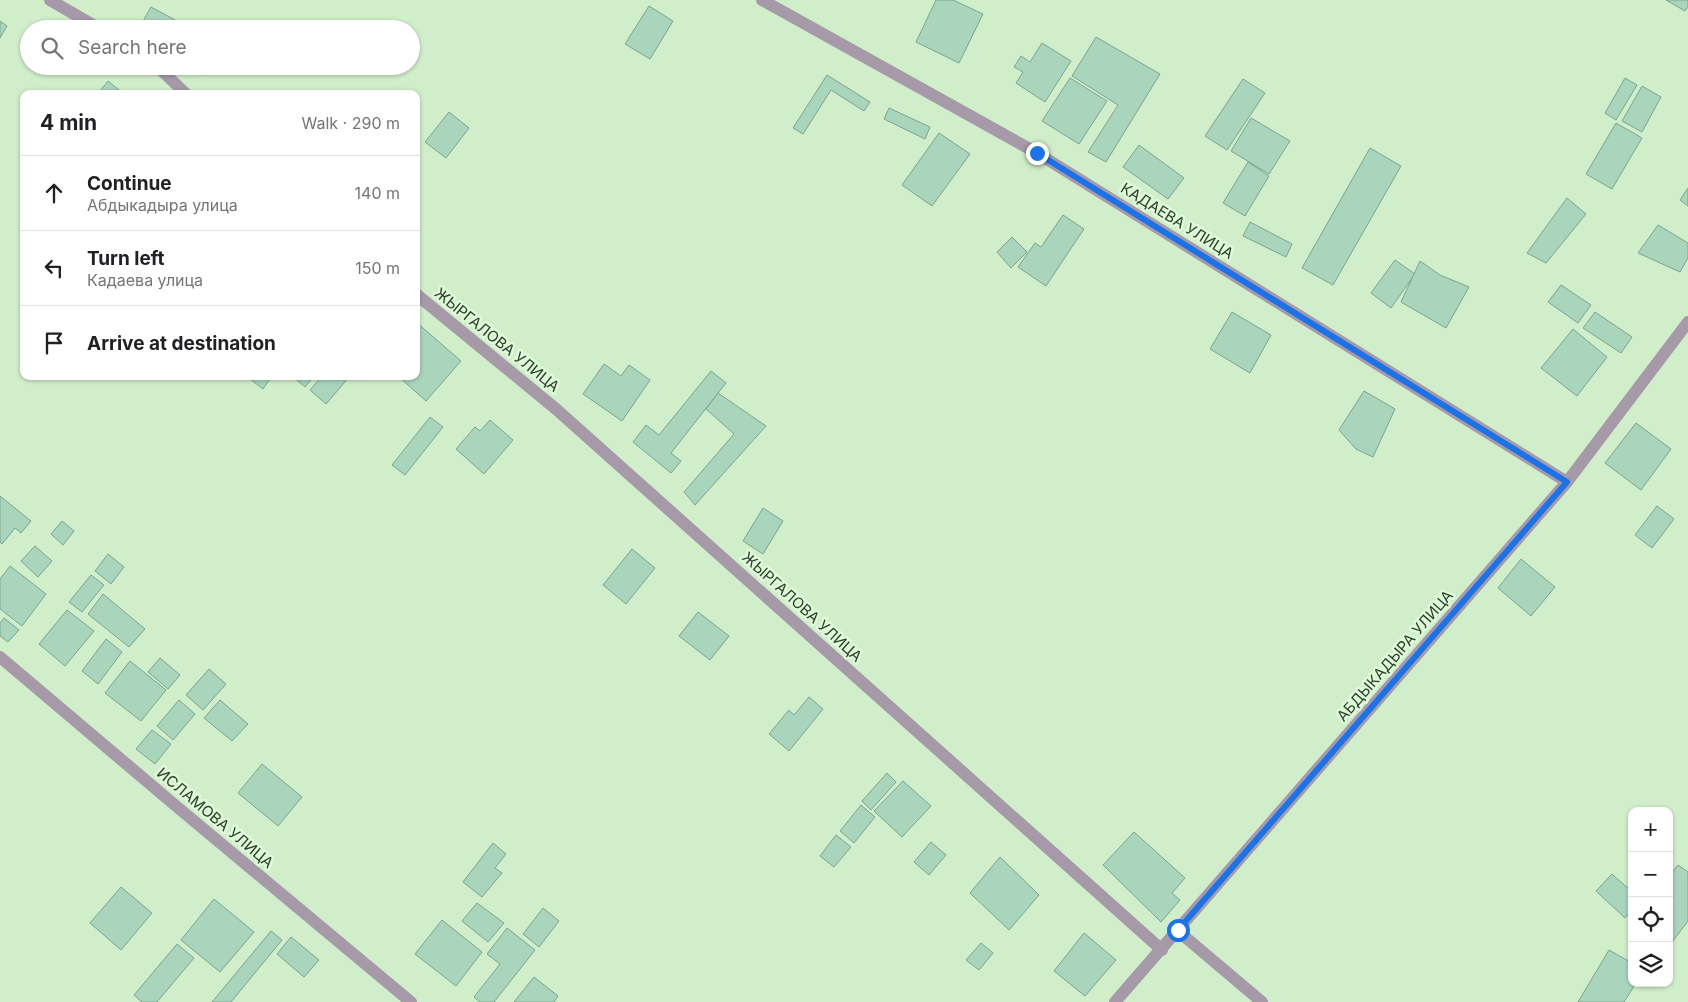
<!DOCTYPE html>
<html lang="en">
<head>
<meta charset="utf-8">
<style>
	body { margin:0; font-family:Inter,sans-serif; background:#f6f6f6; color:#202124 }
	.controls { position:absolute; right:15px; bottom:15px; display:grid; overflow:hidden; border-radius:10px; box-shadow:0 1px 4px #0004 }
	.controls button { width:45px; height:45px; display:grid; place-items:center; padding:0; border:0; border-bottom:1px solid #e0e0e0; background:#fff; color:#202124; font:25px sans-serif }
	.stop { position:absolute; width:15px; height:15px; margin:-11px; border:4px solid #1a73e8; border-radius:50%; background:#fff }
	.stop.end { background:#1a73e8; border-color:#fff; box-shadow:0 1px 5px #0008 }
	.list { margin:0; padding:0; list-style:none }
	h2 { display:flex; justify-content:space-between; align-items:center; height:65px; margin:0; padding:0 20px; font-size:21px }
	h2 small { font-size:16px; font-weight:400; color:#757577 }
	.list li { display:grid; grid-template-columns:32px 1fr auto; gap:15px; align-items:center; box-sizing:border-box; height:75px; padding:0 20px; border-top:1px solid #e0e0e0 }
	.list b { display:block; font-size:19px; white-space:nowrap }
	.list p { margin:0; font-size:16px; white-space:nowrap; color:#757577 }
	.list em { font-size:16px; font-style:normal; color:#757577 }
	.icon { flex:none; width:28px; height:28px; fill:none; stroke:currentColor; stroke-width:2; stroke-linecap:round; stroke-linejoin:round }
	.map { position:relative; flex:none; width:1688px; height:1002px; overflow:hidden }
	.search { position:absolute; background:#fff; box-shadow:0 1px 4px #0004; left:20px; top:20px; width:400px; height:55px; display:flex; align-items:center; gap:12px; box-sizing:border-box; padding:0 18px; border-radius:28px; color:#757577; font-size:19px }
	.panel { position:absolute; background:#fff; box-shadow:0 1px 4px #0004; left:20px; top:90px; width:400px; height:290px; border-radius:10px }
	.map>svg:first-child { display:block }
	.building { fill:#a9d5bc; stroke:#7aa58e }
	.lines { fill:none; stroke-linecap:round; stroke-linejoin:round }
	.street { stroke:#a69aa9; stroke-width:12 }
	.route { stroke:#1a73e8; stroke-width:6 }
	.labels { text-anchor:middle; stroke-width:5; stroke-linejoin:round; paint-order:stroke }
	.street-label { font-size:15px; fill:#303c2e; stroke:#ddfbd7 }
</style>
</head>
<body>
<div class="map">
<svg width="1688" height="1002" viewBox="0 0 1688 1002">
	<rect width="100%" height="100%" fill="#d0eeca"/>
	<!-- building -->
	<g class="building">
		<path d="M936,0h17l30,14 -24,49 -43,-21z"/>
		<path d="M1666,0h22v7l-3,4z"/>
		<path d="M649,6l24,15 -23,38 -25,-15z"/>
		<path d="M151,7l41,22h-39l-11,-6z"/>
		<path d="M0,21l7,5 -7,12z"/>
		<path d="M1096,37l64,37 -54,88 -18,-10 30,-47 -46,-29z"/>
		<path d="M1042,43l29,18 -26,41 -29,-19 7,-11 -9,-5 7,-11 9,6z"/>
		<path d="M193,66h19l-6,9z"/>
		<path d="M827,75l43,27 -6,9 -33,-21 -28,44 -10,-6z"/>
		<path d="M1070,78l37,23 -28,43 -37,-23z"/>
		<path d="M1625,78l12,7 -21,35 -11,-7z"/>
		<path d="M1243,79l22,14 -38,57 -22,-14z"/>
		<path d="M108,81l16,13h-19l-5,-3z"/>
		<path d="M1642,86l19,11 -19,35 -20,-11z"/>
		<path d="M889,108l41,19 -5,12 -41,-20z"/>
		<path d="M449,112l20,16 -23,30 -21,-16z"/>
		<path d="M1251,118l39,23 -21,33 -38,-23z"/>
		<path d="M1616,123l26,15 -30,51 -26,-15z"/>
		<path d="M939,133l31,21 -38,52 -30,-21z"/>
		<path d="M1139,145l45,33 -16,21 -45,-32z"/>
		<path d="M1370,148l31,18 -68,119 -31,-17z"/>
		<path d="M1248,162l21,14 -24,40 -22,-13z"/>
		<path d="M1688,188v18l-8,-6z"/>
		<path d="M1567,198l19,16 -40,49 -19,-10z"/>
		<path d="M1063,215l21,14 -38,57 -28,-19 17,-24 6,4z"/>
		<path d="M1250,222l42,22 -6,13 -43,-21z"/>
		<path d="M1658,225l30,18v15l-8,14 -42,-19z"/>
		<path d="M1012,237l15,15 -16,16 -14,-16z"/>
		<path d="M1395,260l20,14 -24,34 -20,-15z"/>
		<path d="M1420,261l20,14 29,12 -23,41 -45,-26z"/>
		<path d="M1561,285l30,20 -13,18 -30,-21z"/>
		<path d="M1232,312l39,23 -21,38 -40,-24z"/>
		<path d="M1595,312l37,25 -11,16 -38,-25z"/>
		<path d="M416,322l45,39 -35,40 -28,-25h18z"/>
		<path d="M1573,329l34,28 -30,39 -36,-28z"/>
		<path d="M604,364l17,12 8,-11 21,15 -28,41 -39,-27z"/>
		<path d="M711,371l15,12 -55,70 10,8 -10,12 -38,-31 13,-17 13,10z"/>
		<path d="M252,376h20l-9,13 -13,-10z"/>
		<path d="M292,376h22l-9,11z"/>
		<path d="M322,376h28l-24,28 -16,-14z"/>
		<path d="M1364,391l31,18 -22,48 -17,-8 -17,-19z"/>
		<path d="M718,393l48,33 -71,79 -11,-13 50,-58 -28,-25z"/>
		<path d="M430,417l13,10 -38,48 -13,-10z"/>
		<path d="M490,420l23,20 -29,34 -28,-25 19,-22 5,4z"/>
		<path d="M1636,423l35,26 -30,41 -36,-27z"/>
		<path d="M0,496l31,25 -10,12 -6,-5 -13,16 -2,-2z"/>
		<path d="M1657,506l17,13 -22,29 -17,-13z"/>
		<path d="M763,508l20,13 -20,33 -20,-13z"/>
		<path d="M62,521l12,10 -11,14 -12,-11z"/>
		<path d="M35,546l17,15 -14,16 -17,-16z"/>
		<path d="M632,549l23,19 -29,36 -23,-19z"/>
		<path d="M108,554l16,13 -13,17 -16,-13z"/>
		<path d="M1521,559l34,28 -24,29 -33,-28z"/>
		<path d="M10,566l36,28 -24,32 -22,-17v-30z"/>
		<path d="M91,575l13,10 -22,27 -13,-10z"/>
		<path d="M103,594l42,35 -16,18 -41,-33z"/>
		<path d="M67,610l27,21 -29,35 -26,-22z"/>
		<path d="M698,612l31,24 -19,24 -31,-24z"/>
		<path d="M4,618l15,12 -11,12 -8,-6v-13z"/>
		<path d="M106,639l16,13 -24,32 -16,-13z"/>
		<path d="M160,658l20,17 -12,14 -20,-17z"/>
		<path d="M130,661l36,29 -25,31 -36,-28z"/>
		<path d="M209,669l17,15 -23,26 -17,-15z"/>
		<path d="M809,697l14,12 -34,42 -20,-17 20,-24 5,5z"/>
		<path d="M179,700l16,14 -22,26 -16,-14z"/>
		<path d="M220,700l28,24 -16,17 -28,-23z"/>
		<path d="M152,730l19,14 -16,20 -19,-15z"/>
		<path d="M262,764l40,33 -24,29 -40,-33z"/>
		<path d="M887,773l9,9 -25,28 -9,-9z"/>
		<path d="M903,781l28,25 -29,31 -28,-26z"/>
		<path d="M861,805l14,12 -21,26 -14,-12z"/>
		<path d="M1134,832l51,46 -13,15 8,7 -19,22 -58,-57z"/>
		<path d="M836,835l15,12 -17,20 -14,-11z"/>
		<path d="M931,842l15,13 -17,20 -15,-13z"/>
		<path d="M493,843l13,11 -11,14 7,5 -20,24 -19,-15z"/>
		<path d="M1000,857l39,38 -30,35 -39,-37z"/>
		<path d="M1678,865l10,7v49l-19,25v-70z"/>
		<path d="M1612,874l20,18v18l-7,8 -29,-27z"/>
		<path d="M121,887l31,26 -31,37 -31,-27z"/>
		<path d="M214,899l40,33 -34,40 -39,-32z"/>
		<path d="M477,903l27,20 -16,19 -26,-21z"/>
		<path d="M543,908l16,13 -20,26 -16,-13z"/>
		<path d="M442,920l40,32 -26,34 -41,-32z"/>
		<path d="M507,928l28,22 -41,52h-14l-6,-5 26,-33 -13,-10z"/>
		<path d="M271,931l11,9 -51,62h-19z"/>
		<path d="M1084,933l32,27 -31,36 -31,-25z"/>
		<path d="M291,937l28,23 -15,17 -27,-23z"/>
		<path d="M981,943l12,10 -14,17 -13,-10z"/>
		<path d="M177,944l17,14 -37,44h-15l-8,-7z"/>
		<path d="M1609,950l23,13v20h4l-12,19h-46z"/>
		<path d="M534,977l24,19 -4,6h-40z"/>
	</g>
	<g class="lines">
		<!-- street -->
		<g class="street">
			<path d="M50,0l50,29"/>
			<path d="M762,0l275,153 530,329"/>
			<path d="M157,66l29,28"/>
			<path d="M416,294l140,115 606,541"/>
			<path d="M0,657l176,149 235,196"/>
			<path d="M1178,931l84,71"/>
			<path d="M1115,1002l452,-520 121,-160"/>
		</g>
	</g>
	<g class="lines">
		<!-- route -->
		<path class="route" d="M1037,153l530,329 -389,448"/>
	</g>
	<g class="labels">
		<!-- street labels -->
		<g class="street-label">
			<text transform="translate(1177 221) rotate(32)" y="5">КАДАЕВА УЛИЦА</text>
			<text transform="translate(497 340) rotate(39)" y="5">ЖЫРГАЛОВА УЛИЦА</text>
			<text transform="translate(802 607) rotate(42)" y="5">ЖЫРГАЛОВА УЛИЦА</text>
			<text transform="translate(1395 656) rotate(-49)" y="5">АБДЫКАДЫРА УЛИЦА</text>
			<text transform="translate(215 818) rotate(40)" y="5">ИСЛАМОВА УЛИЦА</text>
		</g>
	</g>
</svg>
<div class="controls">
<button>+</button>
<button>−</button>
<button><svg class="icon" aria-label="locate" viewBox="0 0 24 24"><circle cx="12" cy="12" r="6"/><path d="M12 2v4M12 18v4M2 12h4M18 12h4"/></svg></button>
<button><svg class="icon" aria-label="layers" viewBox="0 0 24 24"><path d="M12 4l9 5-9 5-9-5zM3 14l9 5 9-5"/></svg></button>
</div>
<div class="stop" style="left:1178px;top:930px"></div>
<div class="stop end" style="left:1037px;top:153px"></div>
<div class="search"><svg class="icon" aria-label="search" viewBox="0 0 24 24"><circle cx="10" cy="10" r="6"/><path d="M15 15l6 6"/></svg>Search here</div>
<section class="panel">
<h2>4 min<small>Walk · 290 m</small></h2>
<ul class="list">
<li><svg class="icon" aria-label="ahead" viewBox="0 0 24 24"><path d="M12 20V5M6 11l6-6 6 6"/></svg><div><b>Continue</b><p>Абдыкадыра улица</p></div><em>140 m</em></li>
<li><svg class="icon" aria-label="left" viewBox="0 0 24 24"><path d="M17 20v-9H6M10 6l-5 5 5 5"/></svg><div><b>Turn left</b><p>Кадаева улица</p></div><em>150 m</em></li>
<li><svg class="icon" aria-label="arrive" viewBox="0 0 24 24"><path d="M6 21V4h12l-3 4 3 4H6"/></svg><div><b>Arrive at destination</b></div></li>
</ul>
</section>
</div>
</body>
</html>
